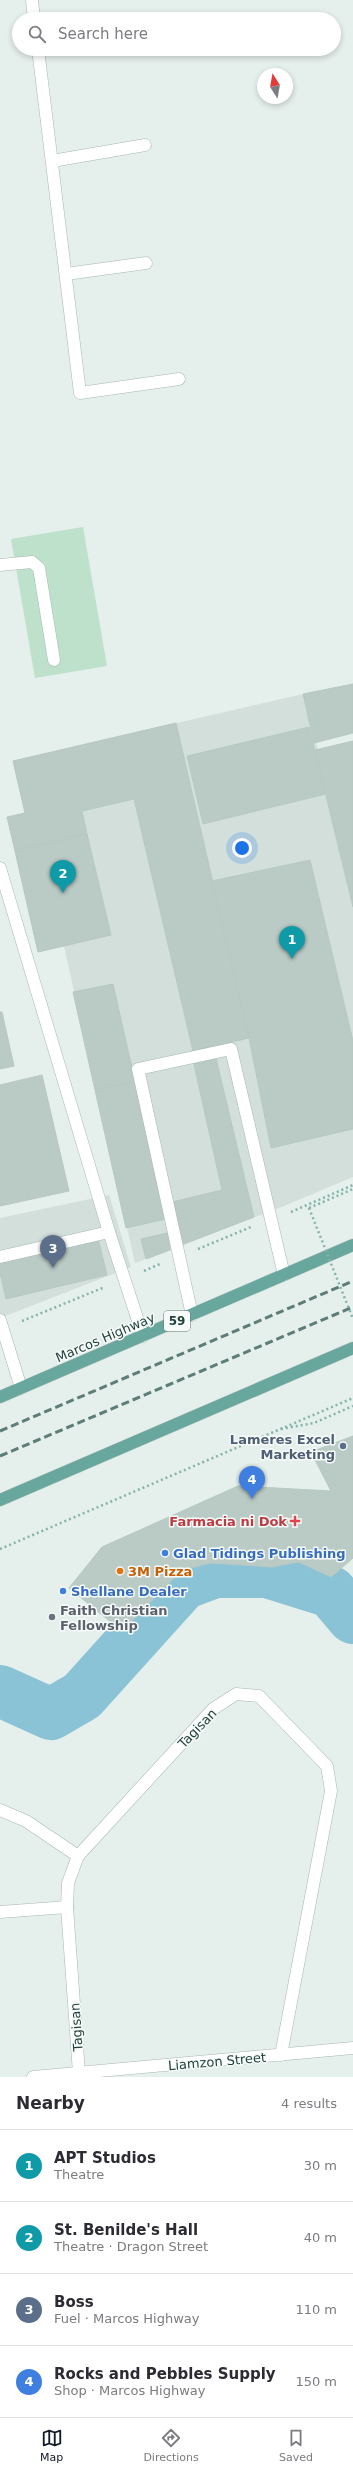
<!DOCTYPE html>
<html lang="en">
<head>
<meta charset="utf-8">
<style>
	body { margin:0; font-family:"DejaVu Sans",sans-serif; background:#f7f7f7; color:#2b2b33 }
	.compass { position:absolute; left:257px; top:68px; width:36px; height:36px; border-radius:50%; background:#fff; box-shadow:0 2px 6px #0003; rotate:349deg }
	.you { position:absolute; left:242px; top:848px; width:14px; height:14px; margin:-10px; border:3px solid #fff; border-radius:50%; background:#1a73e8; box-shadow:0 0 0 6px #1a73e833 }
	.badge { display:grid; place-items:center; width:26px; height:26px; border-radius:50%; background:#111827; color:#fff; font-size:13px; font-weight:700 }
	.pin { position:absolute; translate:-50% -33px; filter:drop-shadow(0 1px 2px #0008) }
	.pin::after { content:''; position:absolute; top:21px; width:14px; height:12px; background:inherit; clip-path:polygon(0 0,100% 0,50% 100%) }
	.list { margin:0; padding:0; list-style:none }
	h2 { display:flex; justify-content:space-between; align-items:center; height:52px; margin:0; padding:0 16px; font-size:17px }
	h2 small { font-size:13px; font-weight:400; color:#7c7c81 }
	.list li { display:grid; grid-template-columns:26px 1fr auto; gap:12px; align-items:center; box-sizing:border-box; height:72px; padding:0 16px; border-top:1px solid #e1e1e2 }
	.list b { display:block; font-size:15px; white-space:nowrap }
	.list p { margin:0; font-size:13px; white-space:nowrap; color:#7c7c81 }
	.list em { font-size:13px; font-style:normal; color:#7c7c81 }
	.icon { flex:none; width:22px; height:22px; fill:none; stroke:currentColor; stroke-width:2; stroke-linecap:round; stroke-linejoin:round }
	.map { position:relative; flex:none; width:353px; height:2077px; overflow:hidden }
	.search { position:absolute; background:#fff; box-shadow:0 2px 6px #0003; left:12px; right:12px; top:12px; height:44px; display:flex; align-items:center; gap:10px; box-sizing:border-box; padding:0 14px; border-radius:22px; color:#7c7c81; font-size:15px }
	.sheet { height:340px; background:#fff }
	nav { display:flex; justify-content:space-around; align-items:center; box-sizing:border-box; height:56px; border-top:1px solid #e1e1e2; background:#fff; font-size:11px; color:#7c7c81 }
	nav a { display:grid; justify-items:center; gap:2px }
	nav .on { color:#111827 }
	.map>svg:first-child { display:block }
	.built { fill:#d3dfdb }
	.green { fill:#bde1ca }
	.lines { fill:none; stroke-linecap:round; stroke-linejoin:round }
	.river { stroke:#8bc3d6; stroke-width:52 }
	.building { fill:#bacac5; stroke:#b7c9c3 }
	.lane-casing { stroke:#a7b8b3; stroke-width:13 }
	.street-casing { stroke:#a7b8b3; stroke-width:13 }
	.primary-casing { stroke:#c1cac9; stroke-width:13 }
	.path { stroke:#84b4aa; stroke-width:2.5; stroke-dasharray:2 3; stroke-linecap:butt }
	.lane { stroke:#fff; stroke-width:12 }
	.street { stroke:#fff; stroke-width:12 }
	.primary { stroke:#67a79d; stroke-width:12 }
	.rail { stroke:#5d7d78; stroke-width:3; stroke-dasharray:8 4; stroke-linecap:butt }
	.path-bridge { stroke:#84b4aa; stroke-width:2.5; stroke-dasharray:2 3; stroke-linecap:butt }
	.service-dot { fill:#5c6f8a; stroke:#f6fbf9; stroke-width:1.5 }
	.health-dot { fill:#e0444e; stroke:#f6fbf9; stroke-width:1.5 }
	.shop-dot { fill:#3f7fe0; stroke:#f6fbf9; stroke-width:1.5 }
	.food-dot { fill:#e8710a; stroke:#f6fbf9; stroke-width:1.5 }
	.worship-dot { fill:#6b7280; stroke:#f6fbf9; stroke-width:1.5 }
	.labels { text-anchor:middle; stroke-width:3; stroke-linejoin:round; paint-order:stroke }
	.shield { fill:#f6fbf9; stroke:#627a75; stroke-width:1 }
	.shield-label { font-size:12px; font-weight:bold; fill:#22423d }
	.street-label { font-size:13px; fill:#22423d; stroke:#f6fbf9 }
	.service-label { font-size:13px; font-weight:bold; fill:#4e5e75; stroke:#f6fbf9; text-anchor:end }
	.health-label { font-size:13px; font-weight:bold; fill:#be3a42; stroke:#f6fbf9; text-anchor:end }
	.shop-label { font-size:13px; font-weight:bold; fill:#366cbe; stroke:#f6fbf9; text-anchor:start }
	.food-label { font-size:13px; font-weight:bold; fill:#c56008; stroke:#f6fbf9; text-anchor:start }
	.worship-label { font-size:13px; font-weight:bold; fill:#5b616d; stroke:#f6fbf9; text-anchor:start }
</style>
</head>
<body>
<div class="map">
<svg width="353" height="2077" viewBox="0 0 353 2077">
	<rect width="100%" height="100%" fill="#e5efeb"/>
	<!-- built -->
	<g class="built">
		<path d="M303,694l50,185v298l-69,29 -149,57 -71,-317 -26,6 -31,-135 18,-4 -12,-52z"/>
		<path d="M109,1195l22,72 -131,51v-100z"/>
	</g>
	<!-- green -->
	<path class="green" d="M83,527l24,139 -72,12 -24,-139z"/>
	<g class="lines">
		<!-- river -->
		<path class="river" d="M0,1691l51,23 31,-18 101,-112 32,-12h52l64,20 22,26"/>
	</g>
	<!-- building -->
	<g class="building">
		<path d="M353,684v49l-39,10 -11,-49z"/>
		<path d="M176,723l73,315 -56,13 -59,-252 -52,12 5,23 -72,17 -8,-34 18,-4 -12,-52z"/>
		<path d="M309,727l17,67 -123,30 -16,-68z"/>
		<path d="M353,741v166l-38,-157z"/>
		<path d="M87,834l24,101 -73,17 -23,-101z"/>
		<path d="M310,860l43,181v88l-82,19 -22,-110 -37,-157z"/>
		<path d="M113,984l22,97 -40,9 -22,-98z"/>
		<path d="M0,1012h2l12,54 -14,3z"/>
		<path d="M213,1046l41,171 -75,29 -11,-43 54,-13 -31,-139z"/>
		<path d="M42,1075l27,116 -69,15v-121z"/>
		<path d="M135,1081l31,138 -40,9 -31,-138z"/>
		<path d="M167,1233l3,17 -24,9 -5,-20z"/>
		<path d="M98,1238l9,37 -101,24 -6,-26v-11z"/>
		<path d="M353,1436v122l-22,19 -32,-15 -27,5 -61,-4 -20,5 -18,11 -51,52 -53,-43 33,-41 136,-61 93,5 -20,-39z"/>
	</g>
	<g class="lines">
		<defs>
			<g id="lane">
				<path d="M0,868l109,364"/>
				<path d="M0,1257l109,-25 34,104"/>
				<path d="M192,1315l-54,-246 93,-20 53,226"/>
				<path d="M0,1320l21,68"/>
			</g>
			<g id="street">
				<path d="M32,0l2,19"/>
				<path d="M38,49l42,344 99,-14"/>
				<path d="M52,161l93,-16"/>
				<path d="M66,274l80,-11"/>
				<path d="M0,565l32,-3 7,6 15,92"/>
				<path d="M0,1810l26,11 52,35"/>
				<path d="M0,1912l67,-5"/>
				<path d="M79,2073l-12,-166 1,-24 10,-27 135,-147 23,-15 23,2 68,70 4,25 -50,264"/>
				<path d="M33,2077l320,-29"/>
			</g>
			<g id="primary">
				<path d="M0,1397l353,-152"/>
				<path d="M0,1500l353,-152"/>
			</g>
		</defs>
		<!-- lane casing -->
		<use href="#lane" class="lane-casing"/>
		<!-- street casing -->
		<use href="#street" class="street-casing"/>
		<!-- primary casing -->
		<use href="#primary" class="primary-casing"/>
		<!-- path -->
		<g class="path">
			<path d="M309,1208l44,-19"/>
			<path d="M291,1212l62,-27"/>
			<path d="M198,1249l53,-22"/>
			<path d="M144,1271l16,-7"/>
			<path d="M22,1321l83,-34"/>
			<path d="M281,1429l33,-6 39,-17"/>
			<path d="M0,1549l353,-151"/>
		</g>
		<!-- lane -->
		<use href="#lane" class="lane"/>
		<!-- street -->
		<use href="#street" class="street"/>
		<!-- primary -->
		<use href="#primary" class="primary"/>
		<!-- rail -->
		<g class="rail">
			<path d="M0,1431l353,-150"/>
			<path d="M0,1456l353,-149"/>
		</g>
		<!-- path-bridge -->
		<path class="path-bridge" d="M309,1208l44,111"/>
	</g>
	<!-- markers -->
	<circle class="service-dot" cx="343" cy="1446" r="4"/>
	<path class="health-dot" d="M293 1515h4v4h4v4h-4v4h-4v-4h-4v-4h4z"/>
	<g class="shop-dot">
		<circle cx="165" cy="1553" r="4"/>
		<circle cx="63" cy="1591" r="4"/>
	</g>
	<circle class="food-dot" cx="120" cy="1571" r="4"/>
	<circle class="worship-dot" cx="52" cy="1617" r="4"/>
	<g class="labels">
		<!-- shield labels -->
		<rect class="shield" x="164" y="1311" width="26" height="20" rx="3"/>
		<g class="shield-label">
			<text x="177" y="1325">59</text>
		</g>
		<!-- street labels -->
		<g class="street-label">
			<text transform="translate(105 1337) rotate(-23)" y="5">Marcos Highway</text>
			<text transform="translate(197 1728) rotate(-46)" y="5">Tagisan</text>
			<text transform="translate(76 2027) rotate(-94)" y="5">Tagisan</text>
			<text transform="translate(217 2061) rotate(-5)" y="5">Liamzon Street</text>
		</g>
		<!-- service labels -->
		<g class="service-label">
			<text x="335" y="1444">Lameres Excel<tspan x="335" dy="15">Marketing</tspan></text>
		</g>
		<!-- health labels -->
		<g class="health-label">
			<text x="287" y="1526">Farmacia ni Dok</text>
		</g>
		<!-- shop labels -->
		<g class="shop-label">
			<text x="173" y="1558">Glad Tidings Publishing</text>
			<text x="71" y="1596">Shellane Dealer</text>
		</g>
		<!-- food labels -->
		<g class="food-label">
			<text x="128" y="1576">3M Pizza</text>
		</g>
		<!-- worship labels -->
		<g class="worship-label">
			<text x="60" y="1615">Faith Christian<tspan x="60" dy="15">Fellowship</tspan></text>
		</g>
	</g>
</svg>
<svg class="compass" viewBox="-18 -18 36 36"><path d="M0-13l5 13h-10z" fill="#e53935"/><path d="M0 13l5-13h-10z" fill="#7c7c81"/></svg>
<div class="you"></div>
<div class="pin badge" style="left:292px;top:959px;background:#0f9aa8">1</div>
<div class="pin badge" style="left:63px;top:893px;background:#0f9aa8">2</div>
<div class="pin badge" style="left:53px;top:1268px;background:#5c6f8a">3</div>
<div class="pin badge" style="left:252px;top:1499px;background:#3f7fe0">4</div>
<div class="search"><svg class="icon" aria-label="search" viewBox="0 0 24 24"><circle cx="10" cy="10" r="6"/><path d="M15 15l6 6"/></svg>Search here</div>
</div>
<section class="sheet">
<h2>Nearby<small>4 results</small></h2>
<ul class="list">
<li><span class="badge" style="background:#0f9aa8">1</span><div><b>APT Studios</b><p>Theatre</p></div><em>30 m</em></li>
<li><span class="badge" style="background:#0f9aa8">2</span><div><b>St. Benilde's Hall</b><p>Theatre · Dragon Street</p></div><em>40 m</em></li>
<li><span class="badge" style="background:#5c6f8a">3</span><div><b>Boss</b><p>Fuel · Marcos Highway</p></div><em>110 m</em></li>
<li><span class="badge" style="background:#3f7fe0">4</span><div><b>Rocks and Pebbles Supply</b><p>Shop · Marcos Highway</p></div><em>150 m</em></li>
</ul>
</section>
<nav>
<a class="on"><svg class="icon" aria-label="map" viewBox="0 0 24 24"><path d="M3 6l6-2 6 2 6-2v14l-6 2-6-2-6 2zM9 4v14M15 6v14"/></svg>Map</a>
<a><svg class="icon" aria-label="directions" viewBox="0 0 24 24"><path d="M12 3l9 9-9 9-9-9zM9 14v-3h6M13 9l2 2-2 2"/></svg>Directions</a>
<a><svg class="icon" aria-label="saved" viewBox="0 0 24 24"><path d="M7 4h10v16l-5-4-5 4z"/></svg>Saved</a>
</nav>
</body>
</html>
